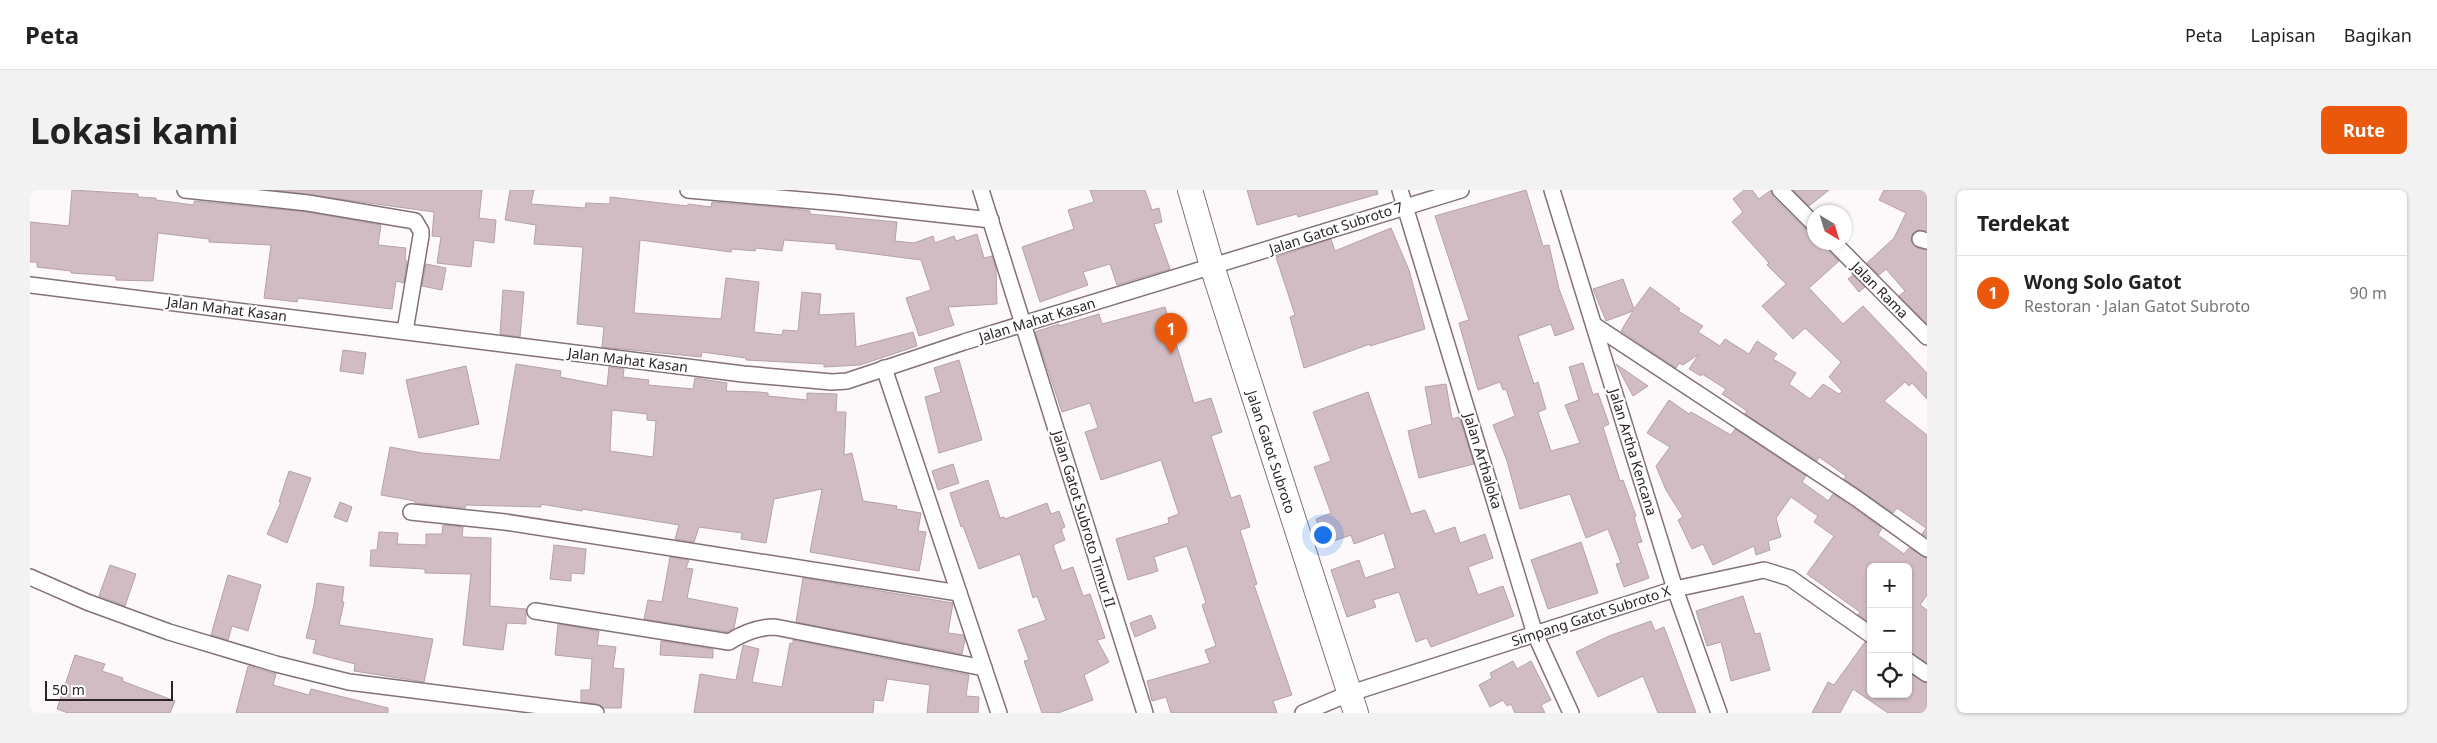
<!DOCTYPE html>
<html lang="id">
<head>
<meta charset="utf-8">
<style>
	body { margin:0; font-family:"Noto Sans",sans-serif; background:#f2f2f2; color:#222 }
	.controls { position:absolute; right:15px; bottom:15px; display:grid; overflow:hidden; border-radius:8px; box-shadow:0 1px 4px #0004 }
	.controls button { width:45px; height:45px; display:grid; place-items:center; padding:0; border:0; border-bottom:1px solid #e0e0e0; background:#fff; color:#222; font:25px sans-serif }
	.compass { position:absolute; left:1777px; top:15px; width:45px; height:45px; border-radius:50%; background:#fff; box-shadow:0 1px 4px #0004; rotate:142deg }
	.scale { position:absolute; left:15px; bottom:12px; width:128px; box-sizing:border-box; padding-left:5px; border:2px solid #2c2527; border-top:0; font-size:14px; line-height:18px; white-space:nowrap; color:#2c2527; -webkit-text-stroke:4px #fff; paint-order:stroke }
	.you { position:absolute; left:1292px; top:344px; width:18px; height:18px; margin:-12px; border:4px solid #fff; border-radius:50%; background:#1a73e8; box-shadow:0 0 0 8px #1a73e833 }
	.badge { display:grid; place-items:center; width:32px; height:32px; border-radius:50%; background:#ea580c; color:#fff; font-size:16px; font-weight:700 }
	.pin { position:absolute; translate:-50% -41px; filter:drop-shadow(0 1px 2px #0008) }
	.pin::after { content:''; position:absolute; top:26px; width:18px; height:15px; background:inherit; clip-path:polygon(0 0,100% 0,50% 100%) }
	.list { margin:0; padding:0; list-style:none }
	h2 { display:flex; justify-content:space-between; align-items:center; height:65px; margin:0; padding:0 20px; font-size:21px }
	h2 small { font-size:16px; font-weight:400; color:#767676 }
	.list li { display:grid; grid-template-columns:32px 1fr auto; gap:15px; align-items:center; box-sizing:border-box; height:75px; padding:0 20px; border-top:1px solid #e0e0e0 }
	.list b { display:block; font-size:19px; white-space:nowrap }
	.list p { margin:0; font-size:16px; white-space:nowrap; color:#767676 }
	.list em { font-size:16px; font-style:normal; color:#767676 }
	.icon { flex:none; width:28px; height:28px; fill:none; stroke:currentColor; stroke-width:2; stroke-linecap:round; stroke-linejoin:round }
	.map { position:relative; flex:none; width:1897px; height:523px; overflow:hidden; border-radius:8px }
	header { display:flex; align-items:center; gap:30px; box-sizing:border-box; height:70px; padding:0 25px; background:#fff; border-bottom:1px solid #e0e0e0 }
	header strong { font-size:24px }
	nav { display:flex; gap:28px; margin-inline-start:auto; font-size:18px }
	.intro { display:flex; align-items:center; justify-content:space-between; box-sizing:border-box; height:120px; padding:0 30px }
	h1 { margin:0; font-size:35px }
	.button { padding:12px 22px; border-radius:8px; background:#ea580c; color:#fff; font-size:18px; font-weight:700 }
	main { display:flex; gap:30px; padding:0 30px }
	aside { flex:1; background:#fff; border-radius:8px; box-shadow:0 1px 4px #0004 }
	.map>svg:first-child { display:block }
	.building { fill:#d0bcc2; stroke:#b5a2a8; fill-rule:evenodd }
	.lines { fill:none; stroke-linecap:round; stroke-linejoin:round }
	.street-casing { stroke:#837176; stroke-width:18 }
	.primary-casing { stroke:#837176; stroke-width:26 }
	.street { stroke:#fff; stroke-width:15 }
	.primary { stroke:#fff; stroke-width:24 }
	.labels { text-anchor:middle; stroke-width:4.5; stroke-linejoin:round; paint-order:stroke }
	.street-label { font-size:14px; fill:#2c2527; stroke:#fff }
</style>
</head>
<body>
<header>
<strong>Peta</strong>
<nav><a>Peta</a><a>Lapisan</a><a>Bagikan</a></nav>
</header>
<div class="intro"><h1>Lokasi kami</h1><a class="button">Rute</a></div>
<main>
<div class="map">
<svg width="1897" height="523" viewBox="0 0 1897 523">
	<rect width="100%" height="100%" fill="#fdf9fa"/>
	<!-- building -->
	<g class="building">
		<path d="M42,0l66,4v3l18,1v2l38,5v-4l113,11 74,13 -3,20 28,3 -1,12 2,1 -3,22 -8,-2 -4,28 -94,-11 -1,4 -33,-4 7,-53 -62,-3v-3l-51,-6 -5,48 -37,-1v-4l-45,-3v-2l-34,-4v-5h-7v-40l39,4z"/>
		<path d="M244,0h208l-3,28 17,2 -2,23 -20,-3 -3,27 -34,-4 4,-26 -9,-1 2,-24z"/>
		<path d="M480,0h24l-3,14 54,4 1,-5 24,1v-7l77,9 1,-2 23,3 1,-5 76,6 22,3v3l87,8 -2,19 19,2 19,-7 2,7 19,-7 2,5 21,-7 7,24 8,-2 4,13 1,35 -49,3 6,18 -35,11 -13,-38 25,-8 -10,-30 -85,-11v-5l-52,-4 -2,11 -26,-3 -1,3 -23,-2 -1,3 -91,-12 -6,73 87,6 5,-41 33,4 -5,50 28,3 1,-5 15,1 4,-39 19,2 -2,21 35,-2 2,34 57,-15 4,14 -57,19 -36,2v-3l-78,-4v-2l-44,-6 -1,5 -99,-10 2,-20 -27,-3 6,-77 -49,-3 2,-19 -31,-5z"/>
		<path d="M1060,0h55l7,20 7,-2 3,14 -8,2 16,45 -53,16 -7,-21 -27,8 5,13 -48,17 -18,-55 52,-18 -6,-19 26,-8z"/>
		<path d="M1217,0h130l1,4 -80,23 -1,-3 -40,11z"/>
		<path d="M1496,0l17,56 6,-1 10,44 15,40 -19,7 -4,-12 -33,12 16,48 4,-2 8,27 -8,3 13,39 29,-8 -15,-38 14,-5 -10,-33 14,-4 10,32 5,-2 11,31 -6,3 17,54 3,-1 13,36 -2,1 8,25 -5,1 12,35 -25,9 -8,-23 5,-1 -13,-34 -22,9 -16,-44 -50,15 -13,-48 -14,-36 22,-9 -9,-27 -3,1 -3,-8 -22,8 -19,-67 10,-3 -34,-104z"/>
		<path d="M1714,0h8l7,9 12,-9 2,7 41,40v5h10l2,7 13,12 -30,27 34,36 20,-18 64,67v26l-15,-16 -3,3 -4,-4 -21,19 43,34v102l-5,-3 4,-6 -29,-20 -4,5 -49,-34 2,-3 -27,-19 -2,4 -72,-47 2,-3 -25,-17 4,-5 -24,-15 -1,2 -12,-7 10,-15 -16,11 -4,-2 -3,5 -55,-37 12,-20 -27,10 -13,-32 30,-10 11,30 16,-22 30,22 -2,2 25,15 -5,6 22,14 5,-7 24,15 8,-13 20,13 -4,5 23,14 -7,11 21,15 13,-15 16,10 3,-3 -13,-14 12,-15 -36,-34 -12,11 -31,-33 24,-22 -19,-19 2,-2 -37,-41 11,-10 -10,-13z"/>
		<path d="M1763,0h36l-20,16z"/>
		<path d="M1854,0h43v41l-9,-1 -4,2 -3,9 6,7 10,2v74l-28,-28 6,-5 -19,-22 -7,6 -12,-12 27,-25 12,-25 -27,-13z"/>
		<path d="M1361,38l18,42 16,59 -55,17v-2l-66,24 -14,-51 5,-2 -19,-58 55,-18 4,12z"/>
		<path d="M396,74l20,4 -4,22 -20,-4z"/>
		<path d="M1823,85l12,12 -6,5 -11,-13z"/>
		<path d="M473,100l21,2 -4,45 -20,-3z"/>
		<path d="M1135,117l29,96 17,-5 11,34 -11,4 20,62 9,-3 10,32 -10,3 17,54 -3,1 38,110 -19,6 4,12h-106l-5,-16 -14,4 -5,-20 63,-18 -5,-13 11,-4 -14,-41 4,-2 -19,-57 -33,11 4,14 -30,9 -12,-41 53,-16 -1,-5 11,-4 -18,-54 -60,20 -16,-48 13,-4 -8,-25 -28,9 -27,-80 24,-8v2l40,-12 3,10z"/>
		<path d="M313,160l23,3 -3,21 -23,-3z"/>
		<path d="M929,170l23,80 -43,13 -14,-56 16,-5 -7,-24z"/>
		<path d="M486,174l45,7 -1,6 47,9 2,-19 15,2 -1,8 26,3 -1,5 45,4 2,-11 32,5 -1,8 33,1 9,1v3l39,4v-7l30,1 -1,18h10l-2,43 8,-2 11,48 34,5 -1,3 25,4 -3,18 8,1 -7,39 -109,-19 12,-63 -48,10 -8,44 -25,-4 1,-6 -43,-6 -5,15 -19,-3 4,-14 -97,-16v2l-41,-7v3l-75,-2 -1,3 -50,-5v-2l-34,-6 9,-48 32,6 78,7zM582,220l35,4v6l9,1 -3,36 -43,-6z"/>
		<path d="M1586,174l32,22 -15,10z"/>
		<path d="M436,176l13,58 -60,14 -13,-58z"/>
		<path d="M1416,194l6,35 7,-2 15,47 -55,14 -11,-47 24,-7 -7,-37z"/>
		<path d="M1338,202l43,122 14,-4 10,24 20,-7 5,16 25,-9 8,24 -25,9 10,28 25,-9 11,30 -83,31 -4,-9 -11,4 -17,-50 -26,8 3,7 -29,10 -16,-47 28,-10 6,18 30,-10 -11,-35 -30,11 -3,-9 -26,9 -9,-25 15,-6 -17,-46 17,-6 -18,-49z"/>
		<path d="M1639,210l20,14 2,-2 40,23 4,-6 71,47 -4,6 21,15 5,4 5,-7 49,34 -4,7 26,19 5,-6 18,10v37l-7,10 7,5v53l-19,-11v-85h-37v56l-13,-8 2,-3 -53,-38 27,-38 -20,-14 4,-6 -27,-19 -15,21 5,19 -13,4 2,9 -14,5 -2,-9 -41,19 -10,-21 -11,5 -14,-29 5,-3 -17,-27 -10,-24 14,-19 -23,-14z"/>
		<path d="M923,274l6,19 -21,7 -6,-19z"/>
		<path d="M259,281l22,7 -24,65 -20,-9 14,-32h-2z"/>
		<path d="M958,290l12,38 4,-1 1,2 42,-16 4,11 8,-3 6,16 -4,2 4,11 -12,5 9,26 11,-4 10,29 7,-2 15,44 -8,2 12,22 -25,13 9,25 -35,13h-16l-18,-52 5,-1 -11,-30 28,-10 -9,-24 -4,2 -13,-44 -41,15 -16,-43 -2,1 -11,-34z"/>
		<path d="M310,312l12,5 -5,15 -13,-5z"/>
		<path d="M413,335l20,2 -1,10 29,1 -1,68 36,3v15l-19,-1 -4,27 -40,-5 8,-71 -46,-1v-4l-55,-3 1,-16h6l2,-18 19,1 -1,11 29,1v-11h16z"/>
		<path d="M1551,352l17,51 -50,16 -17,-49z"/>
		<path d="M524,355l32,4 -2,25 -13,-1v8l-21,-2z"/>
		<path d="M640,367l19,3 -3,8 7,1 -6,29 51,10 -4,20 -7,4 -83,-13 4,-19 14,2z"/>
		<path d="M80,375l26,9 -11,32 -26,-10z"/>
		<path d="M198,385l33,10 -13,46 -16,-5 -4,14 -17,-5z"/>
		<path d="M773,388l150,25 -5,30 15,2 2,5 -3,14 -166,-32z"/>
		<path d="M287,393l27,4 -2,15h2l-5,23 94,14 -9,43 -70,-11 1,-7 -42,-11 3,-13 -10,-2 8,-33z"/>
		<path d="M1713,406l12,38 5,-1 10,37 -39,11 -10,-39 -14,4 -11,-35z"/>
		<path d="M1121,425l5,13 -21,9 -5,-14z"/>
		<path d="M1621,431l4,10 9,-4 32,86h-38l-15,-37 -45,21 -22,-45 33,-16z"/>
		<path d="M528,434l41,7 -2,14 19,2 -3,21 11,1 -3,39h-18l-6,-4 -16,-2v-12h9l2,-31 -37,-4z"/>
		<path d="M763,450l176,35 -3,21 13,1 -1,16h-51l3,-28 -43,-6 -4,22 -9,-1 -1,13h-179l6,-39 36,6 7,-35 16,4 -7,33 30,5 8,-44 3,1z"/>
		<path d="M631,451l52,8v9l-53,-3z"/>
		<path d="M1835,452l6,2v50h37v-21l19,10v30h-39l-35,-24 -13,24h-28l16,-31 6,3z"/>
		<path d="M45,465l30,9 -3,7 21,7 -1,3 53,20 -5,12h-102l-11,-4z"/>
		<path d="M1483,471l4,8 14,-8 20,39 -10,5 4,8h-30l-4,-9 -4,2 -4,-6 -13,7 -11,-22 13,-7 -2,-5z"/>
		<path d="M218,476l28,8 -3,11 36,10 2,-6 77,19v5h-152z"/>
	</g>
	<g class="lines">
		<defs>
			<g id="street">
				<path d="M155,0l123,13 107,18 6,10v5l-16,95"/>
				<path d="M658,0l149,13 154,17"/>
				<path d="M951,0l164,523"/>
				<path d="M1370,0l135,444 36,79"/>
				<path d="M1522,0l123,399 44,124"/>
				<path d="M1750,0l34,34"/>
				<path d="M1890,49l7,2"/>
				<path d="M1803,52l94,95"/>
				<path d="M0,95l713,89 89,8 15,-1 117,-39 497,-152"/>
				<path d="M1564,135l262,173 71,51"/>
				<path d="M854,178l115,345"/>
				<path d="M381,322l94,10 454,71"/>
				<path d="M0,387l57,25 82,30 107,32 73,18 247,31"/>
				<path d="M505,421l194,31c14,-9 29,-15 46,-15l209,41"/>
				<path d="M1878,471l19,13"/>
				<path d="M1273,523l45,-19 327,-105 89,-19 26,8 81,57"/>
			</g>
			<path id="primary" d="M1160,0l22,76 144,447"/>
		</defs>
		<!-- street casing -->
		<use href="#street" class="street-casing"/>
		<!-- primary casing -->
		<use href="#primary" class="primary-casing"/>
		<!-- street -->
		<use href="#street" class="street"/>
		<!-- primary -->
		<use href="#primary" class="primary"/>
	</g>
	<g class="labels">
		<!-- street labels -->
		<g class="street-label">
			<text transform="translate(1306 38) rotate(-18)" y="5">Jalan Gatot Subroto 7</text>
			<text transform="translate(1850 100) rotate(45)" y="5">Jalan Rama</text>
			<text transform="translate(197 119) rotate(7)" y="5">Jalan Mahat Kasan</text>
			<text transform="translate(1007 130) rotate(-17)" y="5">Jalan Mahat Kasan</text>
			<text transform="translate(598 170) rotate(7)" y="5">Jalan Mahat Kasan</text>
			<text transform="translate(1241 262) rotate(72)" y="5">Jalan Gatot Subroto</text>
			<text transform="translate(1603 262) rotate(73)" y="5">Jalan Artha Kencana</text>
			<text transform="translate(1453 271) rotate(73)" y="5">Jalan Arthaloka</text>
			<text transform="translate(1054 329) rotate(73)" y="5">Jalan Gatot Subroto Timur II</text>
			<text transform="translate(1561 426) rotate(-18)" y="5">Simpang Gatot Subroto X</text>
		</g>
	</g>
</svg>
<div class="controls">
<button>+</button>
<button>−</button>
<button><svg class="icon" aria-label="locate" viewBox="0 0 24 24"><circle cx="12" cy="12" r="6"/><path d="M12 2v4M12 18v4M2 12h4M18 12h4"/></svg></button>
</div>
<svg class="compass" viewBox="-18 -18 36 36"><path d="M0-13l5 13h-10z" fill="#e53935"/><path d="M0 13l5-13h-10z" fill="#767676"/></svg>
<div class="scale">50 m</div>
<div class="you"></div>
<div class="pin badge" style="left:1141px;top:164px">1</div>
</div>
<aside>
<h2>Terdekat<small></small></h2>
<ul class="list">
<li><span class="badge">1</span><div><b>Wong Solo Gatot</b><p>Restoran · Jalan Gatot Subroto</p></div><em>90 m</em></li>
</ul>
</aside>
</main>
</body>
</html>
